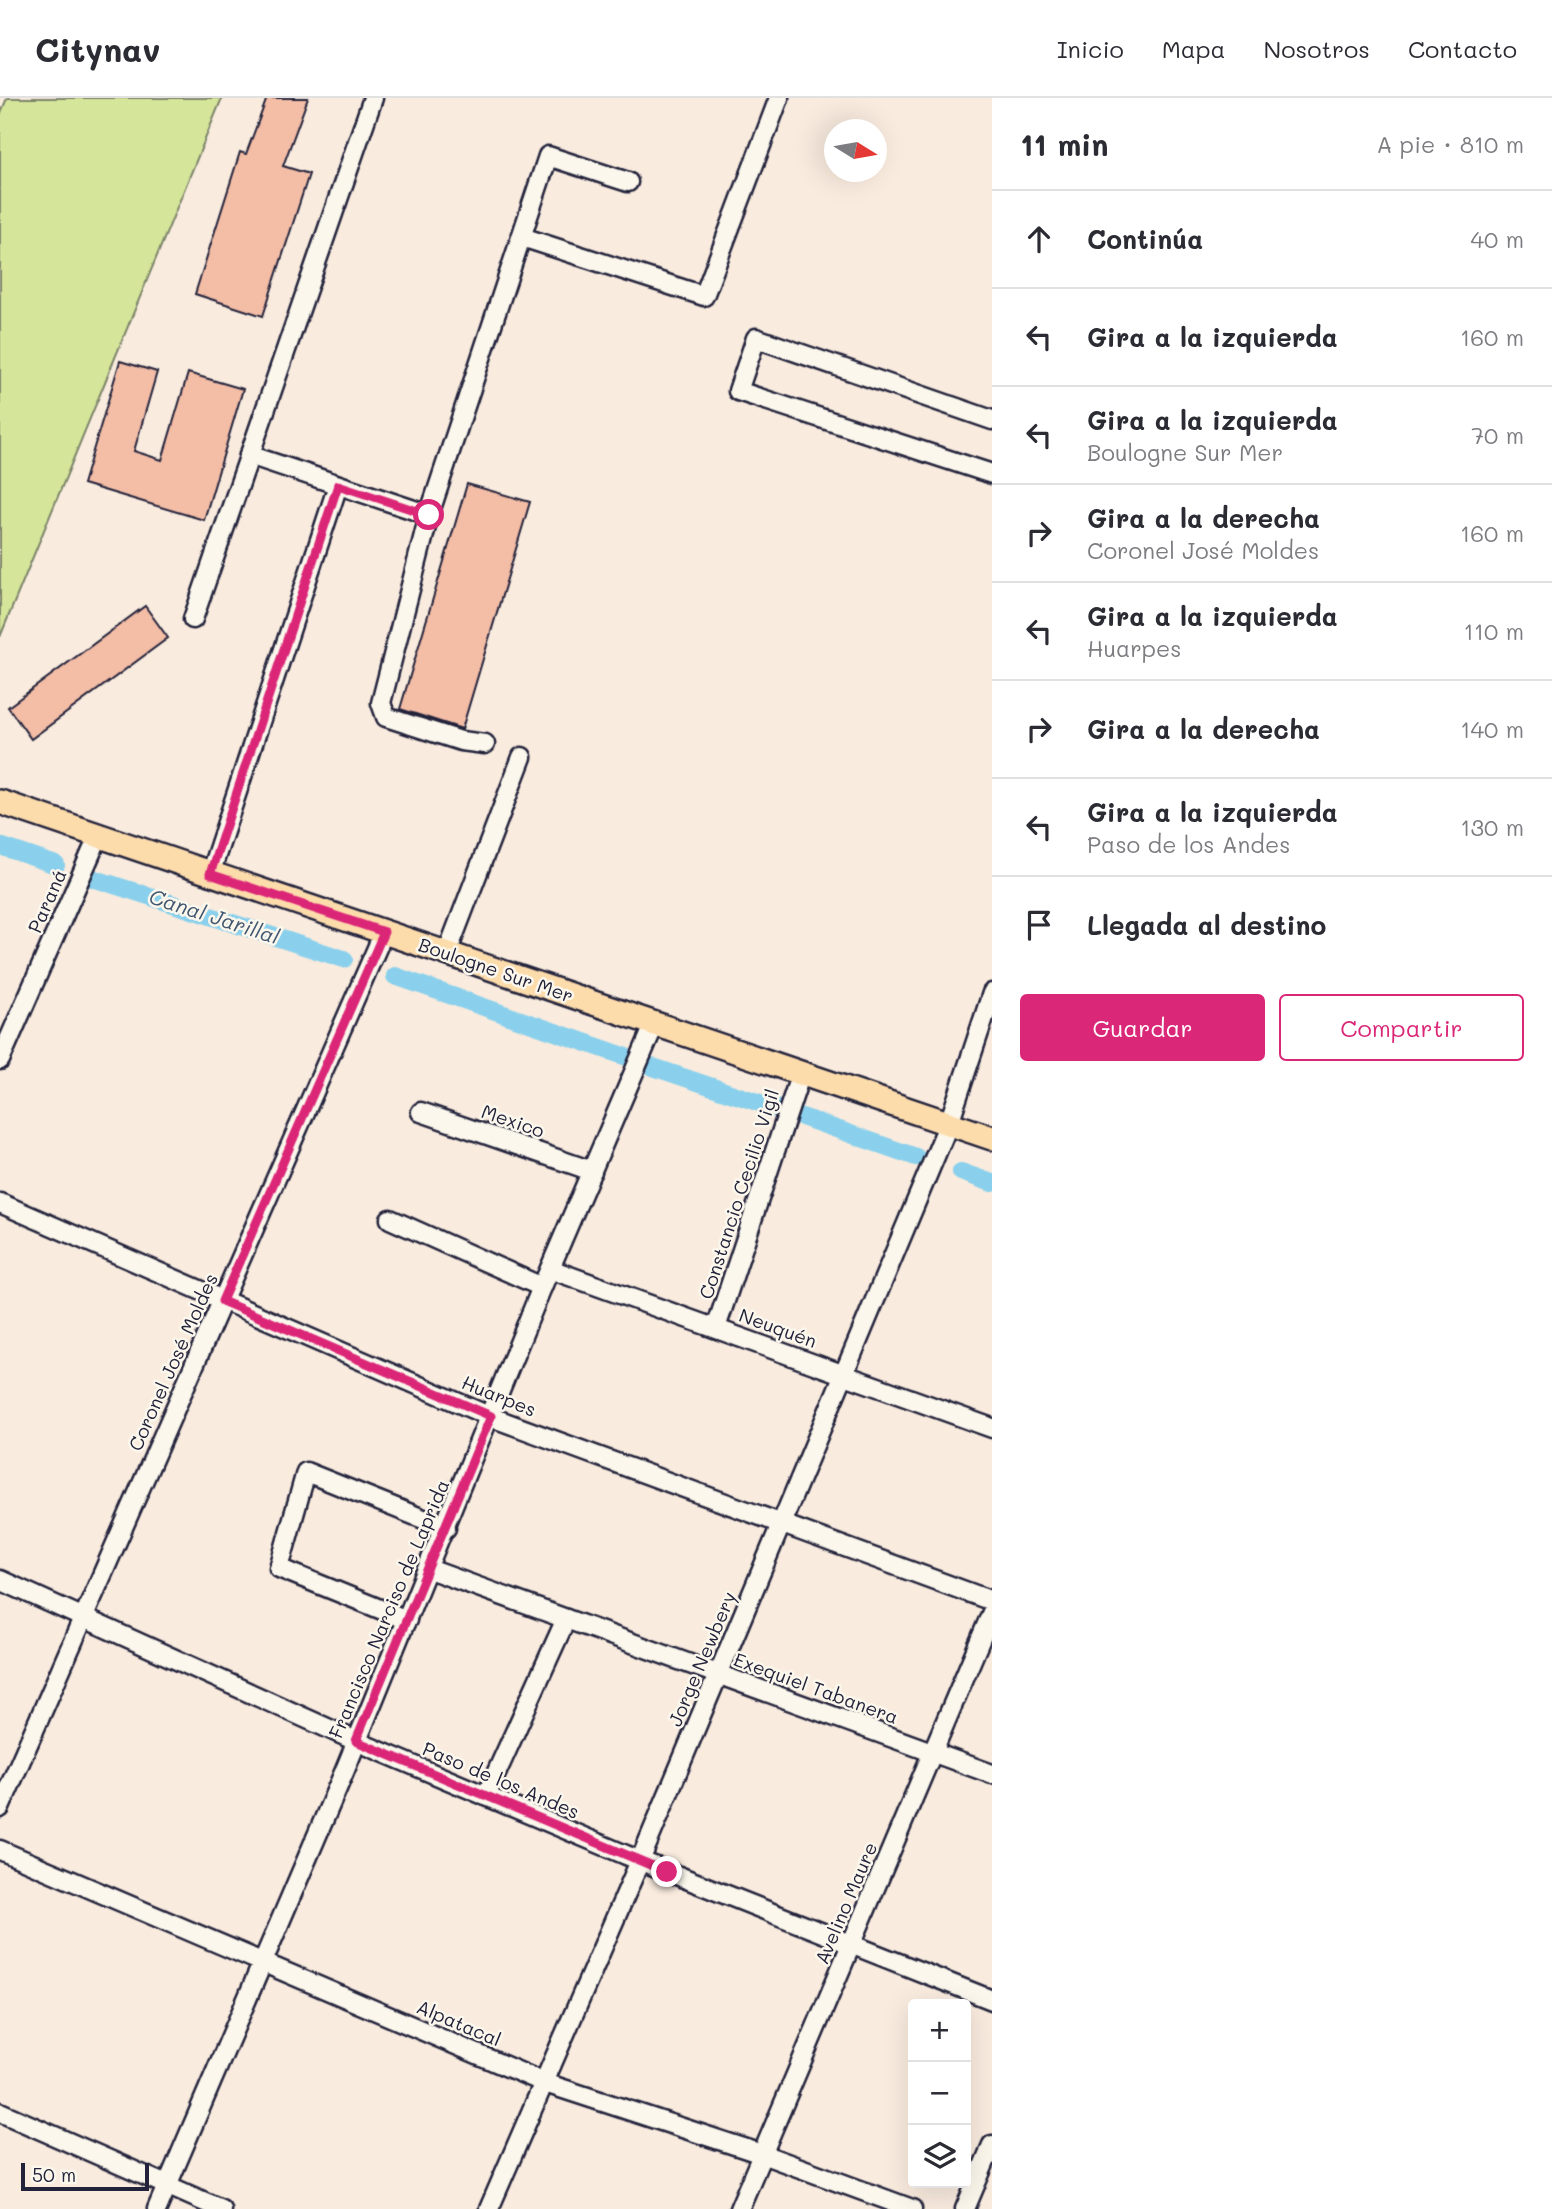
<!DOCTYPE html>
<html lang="es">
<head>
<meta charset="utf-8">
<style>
	body { margin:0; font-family:Mali,sans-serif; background:#f2f2f3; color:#2b2b33 }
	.controls { position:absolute; right:21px; bottom:21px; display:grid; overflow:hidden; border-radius:7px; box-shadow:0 7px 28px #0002 }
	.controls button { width:63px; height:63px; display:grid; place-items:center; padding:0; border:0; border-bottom:2px solid #e1e1e2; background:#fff; color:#2b2b33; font:35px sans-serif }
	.compass { position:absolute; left:824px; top:21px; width:63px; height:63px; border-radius:50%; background:#fff; box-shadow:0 7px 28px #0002; rotate:101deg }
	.scale { position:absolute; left:21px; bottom:18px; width:128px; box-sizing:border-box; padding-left:7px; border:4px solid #22223b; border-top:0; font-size:19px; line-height:24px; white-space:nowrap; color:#22223b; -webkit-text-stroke:5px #fbf7ec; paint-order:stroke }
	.stop { position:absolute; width:21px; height:21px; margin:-16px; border:5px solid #db2777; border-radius:50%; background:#fff }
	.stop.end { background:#db2777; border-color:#fff; box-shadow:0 2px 7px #0008 }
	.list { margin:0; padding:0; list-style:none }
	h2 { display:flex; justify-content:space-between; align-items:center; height:91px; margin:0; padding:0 28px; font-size:30px }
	h2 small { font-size:23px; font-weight:400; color:#7c7c81 }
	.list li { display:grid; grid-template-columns:46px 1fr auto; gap:21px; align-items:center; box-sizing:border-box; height:98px; padding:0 28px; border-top:2px solid #e1e1e2 }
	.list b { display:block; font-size:26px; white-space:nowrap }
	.list p { margin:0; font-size:23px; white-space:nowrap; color:#7c7c81 }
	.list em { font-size:23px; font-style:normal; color:#7c7c81 }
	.actions { display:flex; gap:14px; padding:21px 28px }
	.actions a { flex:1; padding:16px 0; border:2px solid #db2777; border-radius:7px; text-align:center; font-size:24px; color:#db2777 }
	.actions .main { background:#db2777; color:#fff }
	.icon { flex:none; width:38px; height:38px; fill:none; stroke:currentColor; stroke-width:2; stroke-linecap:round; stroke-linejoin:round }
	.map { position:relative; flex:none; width:992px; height:2111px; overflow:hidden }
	header { display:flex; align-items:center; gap:42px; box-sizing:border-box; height:98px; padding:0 35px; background:#fff; border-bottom:2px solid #e1e1e2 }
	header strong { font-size:33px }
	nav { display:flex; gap:38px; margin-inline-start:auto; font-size:24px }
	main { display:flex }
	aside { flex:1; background:#fff }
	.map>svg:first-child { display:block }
	.green { fill:#d5e599; stroke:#7c846a; stroke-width:2 }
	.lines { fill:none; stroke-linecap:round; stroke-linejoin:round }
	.canal { stroke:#8ad0ec; stroke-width:18 }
	.building { fill:#f3bda6; stroke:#22223b; stroke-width:2 }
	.minor-casing { stroke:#22223b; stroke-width:23 }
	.major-casing { stroke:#22223b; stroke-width:28 }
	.minor { stroke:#fbf7ec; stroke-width:18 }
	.major { stroke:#fddcac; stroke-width:23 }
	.route { stroke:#db2777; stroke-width:9 }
	.labels { text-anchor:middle; stroke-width:5; stroke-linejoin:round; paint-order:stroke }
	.street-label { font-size:19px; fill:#22223b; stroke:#fbf7ec }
	.water-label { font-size:21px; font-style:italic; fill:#415670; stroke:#fbf7ec }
</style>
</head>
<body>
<header>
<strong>Citynav</strong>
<nav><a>Inicio</a><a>Mapa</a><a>Nosotros</a><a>Contacto</a></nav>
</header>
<main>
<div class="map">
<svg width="992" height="2111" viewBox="0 0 992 2111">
	<rect width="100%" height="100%" fill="#f9ebde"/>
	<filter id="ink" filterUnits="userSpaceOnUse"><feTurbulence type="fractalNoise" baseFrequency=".0143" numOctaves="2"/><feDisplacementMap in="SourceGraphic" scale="14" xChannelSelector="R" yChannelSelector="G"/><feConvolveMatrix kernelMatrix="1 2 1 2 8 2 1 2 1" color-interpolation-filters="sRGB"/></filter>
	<g filter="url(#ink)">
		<!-- green -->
		<path class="green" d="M7,0h215l-222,539v-522z"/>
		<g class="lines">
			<!-- canal -->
			<g class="canal">
				<path d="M0,748l56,19"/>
				<path d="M83,777l261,84"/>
				<path d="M395,878l229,80"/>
				<path d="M653,969l125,42"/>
				<path d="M802,1019l114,40"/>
				<path d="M961,1074l31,11"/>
			</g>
		</g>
		<!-- building -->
		<g class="building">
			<path d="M267,0h41l-25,68 26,8 -46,142 -68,-22 45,-142 6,2z"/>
			<path d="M120,263l37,11 -23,79 28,9 26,-87 55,16 -39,131 -121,-36z"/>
			<path d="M467,386l63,18 -68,227 -62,-20z"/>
			<path d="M145,508l23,32 -137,101 -23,-32z"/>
		</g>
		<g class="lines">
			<defs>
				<g id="minor">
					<path d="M522,139l182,59 75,-198"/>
					<path d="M992,322l-236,-82 -18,53 254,83"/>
					<path d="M249,357l180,60"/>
					<path d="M193,521l180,-521"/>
					<path d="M485,646l-24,-3 -75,-24 -5,-14 48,-188 119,-359 80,26"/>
					<path d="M210,776l128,-389"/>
					<path d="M447,855l75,-196"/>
					<path d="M0,962l99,-225"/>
					<path d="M421,1014l171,59"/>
					<path d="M0,1105l491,214 501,184"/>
					<path d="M390,1121l152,68"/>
					<path d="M550,1171l442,159"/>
					<path d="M716,1230l85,-255"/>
					<path d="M429,1471l563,205"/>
					<path d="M0,1482l356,161 270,114 366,145"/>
					<path d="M407,1522l-128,-52 27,-96 140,56"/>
					<path d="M486,1698l80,-177"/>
					<path d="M0,1710l384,-876"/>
					<path d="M0,1752l545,233 217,71 150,55"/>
					<path d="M0,2014l221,97"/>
					<path d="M157,2111l188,-439 197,-483 113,-264"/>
					<path d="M489,2111l151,-348 309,-738 43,-130"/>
					<path d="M739,2111l253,-597"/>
					<path d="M965,2111l27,-64"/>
				</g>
				<path id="major" d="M0,704l992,336"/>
			</defs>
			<!-- minor casing -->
			<use href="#minor" class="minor-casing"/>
			<!-- major casing -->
			<use href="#major" class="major-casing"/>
			<!-- minor -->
			<use href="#minor" class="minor"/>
			<!-- major -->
			<use href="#major" class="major"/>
		</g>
	</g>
	<g class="lines" filter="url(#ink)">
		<!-- route -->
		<path class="route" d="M429,417l-91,-30 -128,389 174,58 -162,369 269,115 -135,325 311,131"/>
	</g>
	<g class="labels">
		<!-- street labels -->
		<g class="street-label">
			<text transform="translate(47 803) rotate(-66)" y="7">Paraná</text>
			<text transform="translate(496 872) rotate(19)" y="7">Boulogne Sur Mer</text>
			<text transform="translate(513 1023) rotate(19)" y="7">Mexico</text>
			<text transform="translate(739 1096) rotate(-72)" y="7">Constancio Cecilio Vigil</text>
			<text transform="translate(778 1230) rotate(20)" y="7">Neuquén</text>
			<text transform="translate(173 1264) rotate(-66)" y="7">Coronel José Moldes</text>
			<text transform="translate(499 1298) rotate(22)" y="7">Huarpes</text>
			<text transform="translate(389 1511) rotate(-67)" y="7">Francisco Narciso de Laprida</text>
			<text transform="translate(702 1561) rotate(-67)" y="7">Jorge Newbery</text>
			<text transform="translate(816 1590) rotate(20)" y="7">Exequiel Tabanera</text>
			<text transform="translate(501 1682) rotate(23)" y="7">Paso de los Andes</text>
			<text transform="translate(846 1805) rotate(-67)" y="7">Avelino Maure</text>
			<text transform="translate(459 1925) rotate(23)" y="7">Alpatacal</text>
		</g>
		<!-- water labels -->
		<g class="water-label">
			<text transform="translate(214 819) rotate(18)" y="7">Canal Jarillal</text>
		</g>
	</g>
</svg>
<div class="controls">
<button>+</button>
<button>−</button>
<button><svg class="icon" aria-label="layers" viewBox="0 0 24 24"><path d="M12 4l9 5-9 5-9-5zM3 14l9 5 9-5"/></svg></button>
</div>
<svg class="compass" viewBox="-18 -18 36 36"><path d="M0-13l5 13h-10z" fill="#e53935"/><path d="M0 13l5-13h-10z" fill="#7c7c81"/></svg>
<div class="scale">50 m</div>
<div class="stop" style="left:429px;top:417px"></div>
<div class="stop end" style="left:667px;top:1774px"></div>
</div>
<aside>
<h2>11 min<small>A pie · 810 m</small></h2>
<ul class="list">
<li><svg class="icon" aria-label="ahead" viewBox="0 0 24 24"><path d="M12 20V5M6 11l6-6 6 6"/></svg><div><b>Continúa</b></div><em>40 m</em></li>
<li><svg class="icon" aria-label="left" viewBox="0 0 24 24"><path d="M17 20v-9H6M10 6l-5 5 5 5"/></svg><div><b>Gira a la izquierda</b></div><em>160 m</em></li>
<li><svg class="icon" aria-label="left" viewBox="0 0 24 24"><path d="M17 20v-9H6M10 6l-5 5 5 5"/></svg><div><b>Gira a la izquierda</b><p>Boulogne Sur Mer</p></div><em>70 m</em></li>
<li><svg class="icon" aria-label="right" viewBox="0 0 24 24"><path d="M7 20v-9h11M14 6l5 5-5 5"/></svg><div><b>Gira a la derecha</b><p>Coronel José Moldes</p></div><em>160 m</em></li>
<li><svg class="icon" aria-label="left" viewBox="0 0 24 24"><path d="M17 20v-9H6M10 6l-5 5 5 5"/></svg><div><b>Gira a la izquierda</b><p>Huarpes</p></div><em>110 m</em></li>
<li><svg class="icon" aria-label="right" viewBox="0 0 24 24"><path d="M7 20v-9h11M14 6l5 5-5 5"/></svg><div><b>Gira a la derecha</b></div><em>140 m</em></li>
<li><svg class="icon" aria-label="left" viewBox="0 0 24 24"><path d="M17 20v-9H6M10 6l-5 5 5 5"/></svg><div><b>Gira a la izquierda</b><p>Paso de los Andes</p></div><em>130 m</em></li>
<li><svg class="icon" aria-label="arrive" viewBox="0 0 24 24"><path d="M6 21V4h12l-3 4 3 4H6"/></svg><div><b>Llegada al destino</b></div></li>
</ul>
<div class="actions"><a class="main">Guardar</a><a>Compartir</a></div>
</aside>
</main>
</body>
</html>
